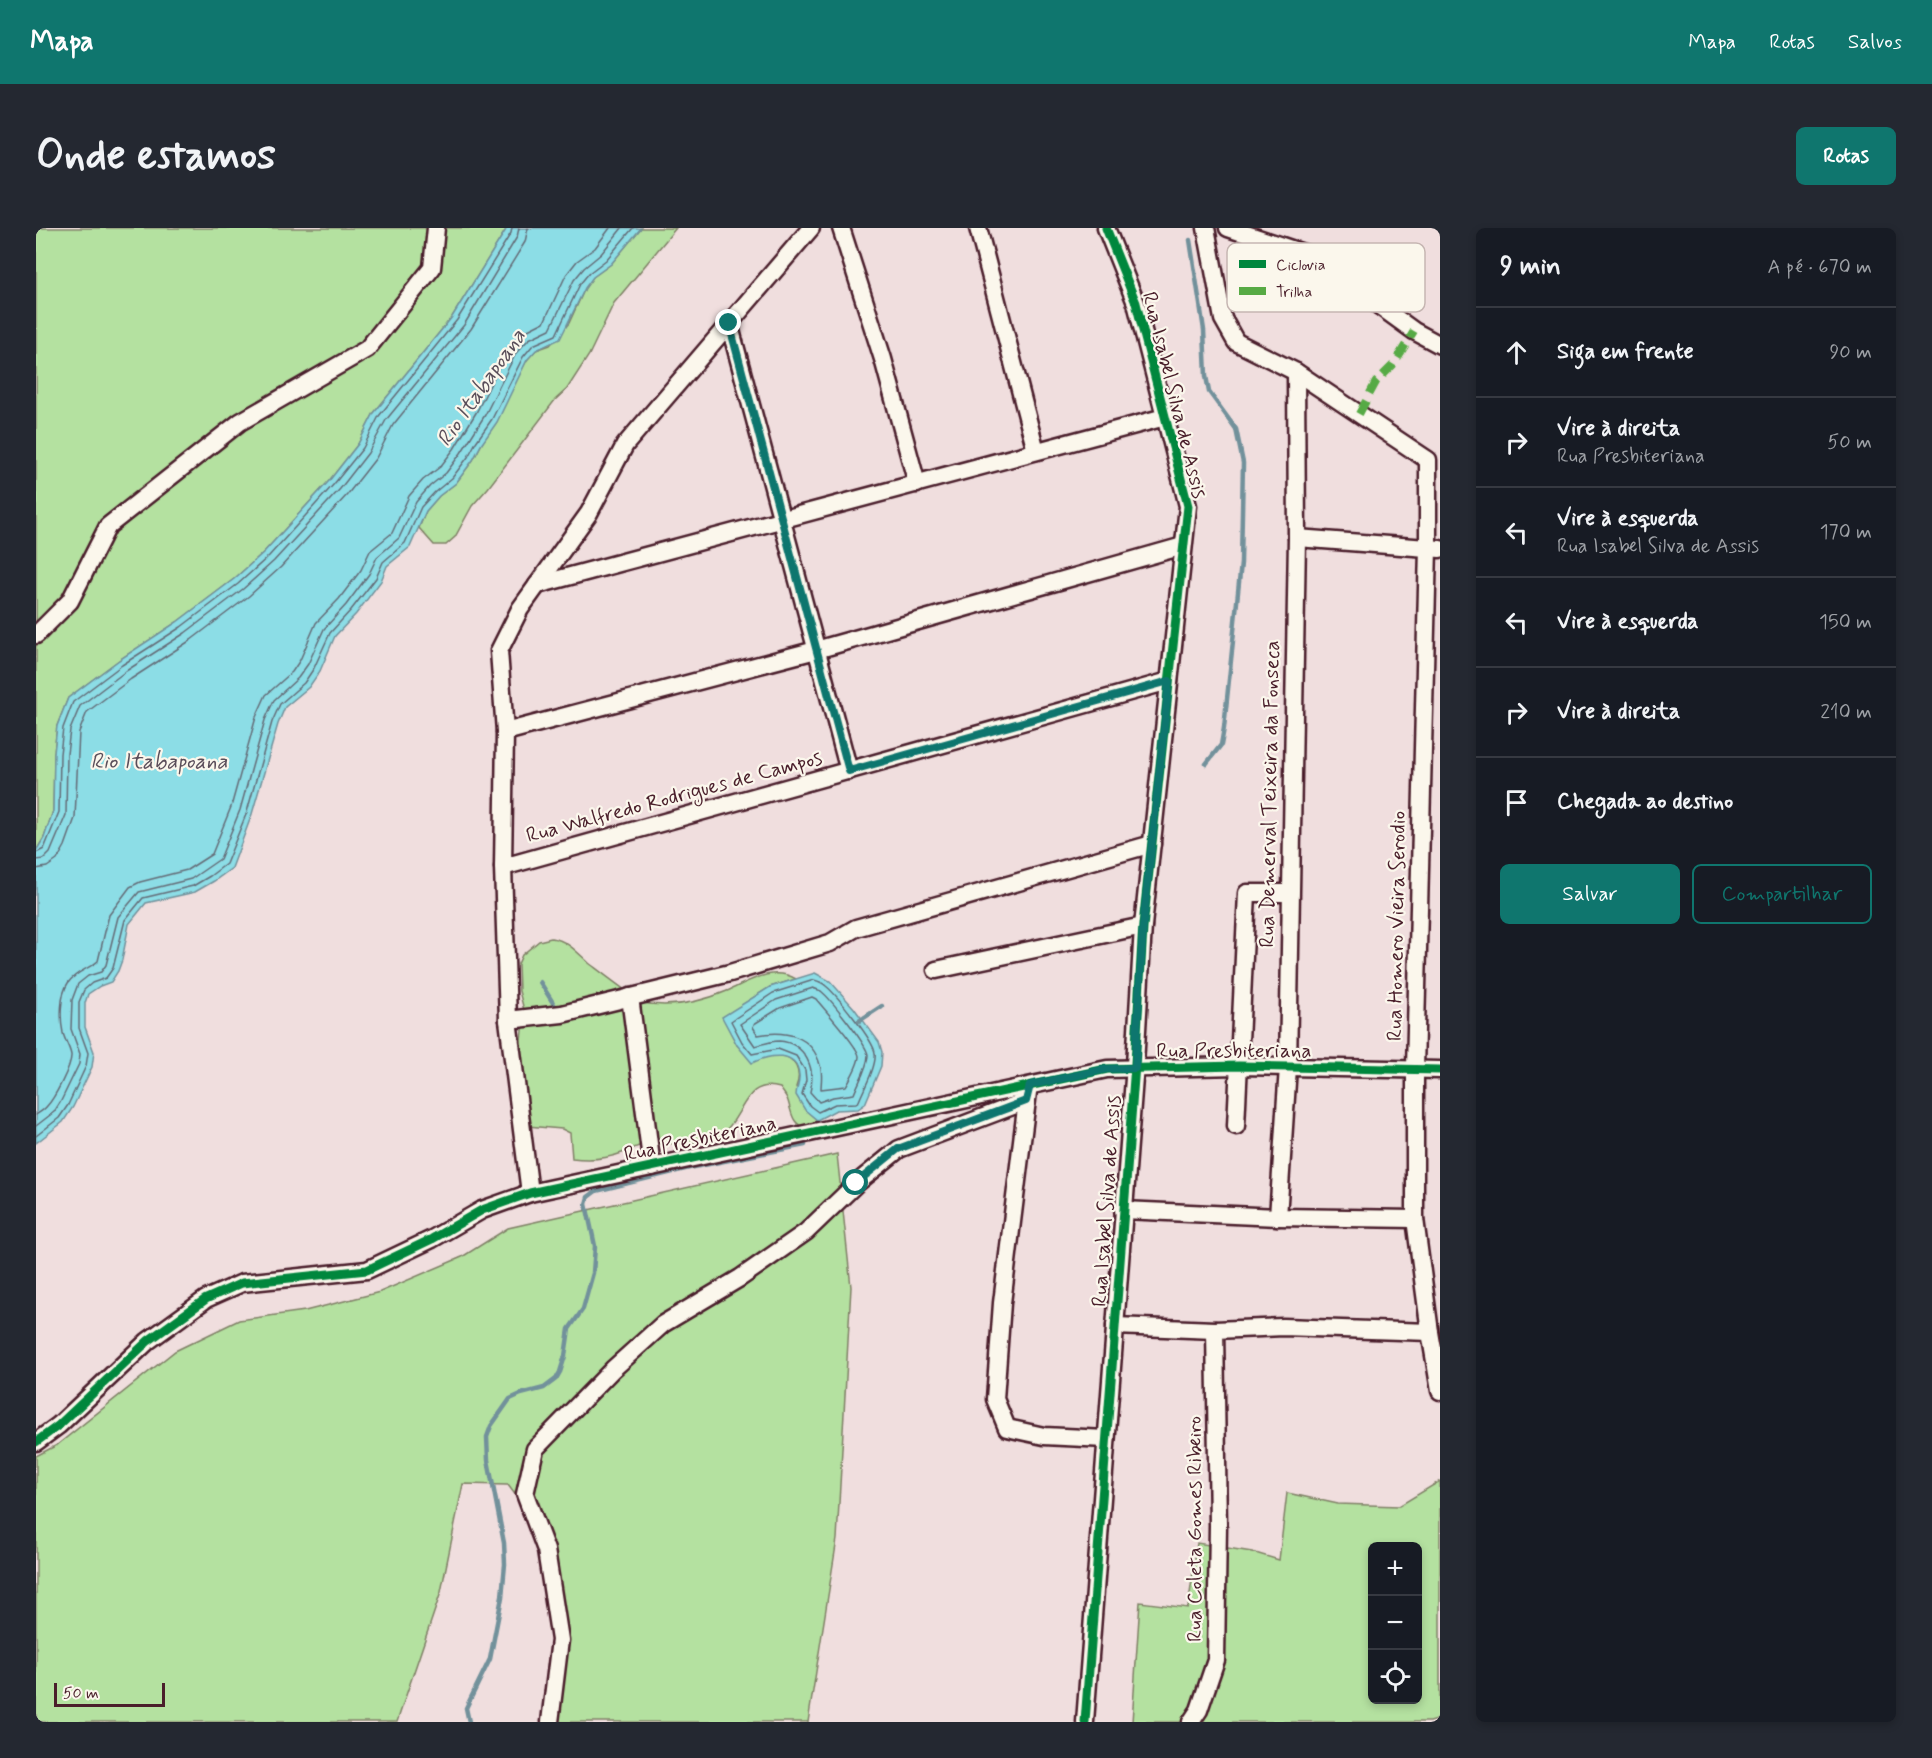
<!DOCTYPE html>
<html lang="pt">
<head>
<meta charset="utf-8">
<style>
	body { margin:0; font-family:Mynerve,sans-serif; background:#242831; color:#f1f3f6 }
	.controls { position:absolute; right:18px; bottom:18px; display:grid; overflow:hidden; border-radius:9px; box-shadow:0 3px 9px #0003 }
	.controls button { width:54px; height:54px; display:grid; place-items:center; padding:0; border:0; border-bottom:2px solid #363941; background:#171b24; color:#f1f3f6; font:30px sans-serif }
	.scale { position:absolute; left:18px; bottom:15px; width:111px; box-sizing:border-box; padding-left:6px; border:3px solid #4a1f2b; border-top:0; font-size:16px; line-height:21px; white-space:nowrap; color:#4a1f2b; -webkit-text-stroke:4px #fbf7ec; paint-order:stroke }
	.stop { position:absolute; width:18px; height:18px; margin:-14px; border:4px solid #0f766e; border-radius:50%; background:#fff }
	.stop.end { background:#0f766e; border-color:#fff; box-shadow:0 2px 6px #0008 }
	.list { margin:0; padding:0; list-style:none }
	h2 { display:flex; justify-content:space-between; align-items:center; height:78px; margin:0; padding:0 24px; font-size:26px }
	h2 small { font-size:20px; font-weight:400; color:#9ea1a6 }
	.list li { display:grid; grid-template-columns:39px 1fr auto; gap:18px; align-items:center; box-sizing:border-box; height:90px; padding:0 24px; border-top:2px solid #363941 }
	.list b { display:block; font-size:22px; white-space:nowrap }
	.list p { margin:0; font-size:20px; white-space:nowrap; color:#9ea1a6 }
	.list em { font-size:20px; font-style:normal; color:#9ea1a6 }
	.actions { display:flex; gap:12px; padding:18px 24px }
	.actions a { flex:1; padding:14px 0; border:2px solid #0f766e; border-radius:9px; text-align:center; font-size:21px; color:#0f766e }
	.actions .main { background:#0f766e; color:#fff }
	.icon { flex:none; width:33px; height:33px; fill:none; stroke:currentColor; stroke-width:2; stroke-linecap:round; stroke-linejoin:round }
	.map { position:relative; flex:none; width:1404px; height:1494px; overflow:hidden; border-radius:9px }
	header { display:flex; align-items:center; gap:36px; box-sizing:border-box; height:84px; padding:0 30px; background:#0f766e; color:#fff }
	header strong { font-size:28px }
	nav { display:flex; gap:33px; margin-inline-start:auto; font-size:21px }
	.intro { display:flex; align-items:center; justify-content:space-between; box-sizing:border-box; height:144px; padding:0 36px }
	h1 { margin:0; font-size:42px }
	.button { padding:15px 27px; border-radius:9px; background:#0f766e; color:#fff; font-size:21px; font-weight:700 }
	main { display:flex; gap:36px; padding:0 36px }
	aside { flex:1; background:#171b24; border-radius:9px; box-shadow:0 3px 9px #0003 }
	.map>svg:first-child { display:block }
	.green { fill:#b4e1a0; stroke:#7f8066; stroke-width:1.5; fill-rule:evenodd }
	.water { fill:#8cdde6; stroke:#72919b; stroke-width:1.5 }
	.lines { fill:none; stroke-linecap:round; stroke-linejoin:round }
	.shore { stroke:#646b76; stroke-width:1.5 }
	.stream { stroke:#72919b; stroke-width:4.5 }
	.minor-casing { stroke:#4a1f2b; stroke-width:21 }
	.minor { stroke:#fbf7ec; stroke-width:16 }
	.quiet { stroke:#57aa44; stroke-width:8; stroke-dasharray:15 8; stroke-linecap:butt }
	.cycleway-casing { stroke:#fbf7ec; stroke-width:13 }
	.cycleway { stroke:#00873e; stroke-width:9 }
	.route { stroke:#0f766e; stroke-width:8 }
	.labels { text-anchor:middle; stroke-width:4.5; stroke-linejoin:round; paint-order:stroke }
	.street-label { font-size:21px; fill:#4a1f2b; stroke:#fbf7ec }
	.water-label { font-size:22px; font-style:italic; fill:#5a4e5a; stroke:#fbf7ec }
	.key { fill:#fbf7ec; stroke:#c6b6b2; stroke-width:1.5 }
	.key-label { font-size:16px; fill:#4a1f2b }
</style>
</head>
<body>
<header>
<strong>Mapa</strong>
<nav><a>Mapa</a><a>Rotas</a><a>Salvos</a></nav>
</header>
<div class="intro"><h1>Onde estamos</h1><a class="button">Rotas</a></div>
<main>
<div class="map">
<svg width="1404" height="1494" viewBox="0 0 1404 1494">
	<rect width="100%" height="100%" fill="#f0dede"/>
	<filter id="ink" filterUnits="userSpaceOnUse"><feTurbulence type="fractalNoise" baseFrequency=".0167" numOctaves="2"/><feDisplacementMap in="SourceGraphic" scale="12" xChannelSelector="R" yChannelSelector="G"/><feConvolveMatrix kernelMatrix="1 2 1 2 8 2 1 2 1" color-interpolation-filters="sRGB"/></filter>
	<g filter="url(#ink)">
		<!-- green -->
		<g class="green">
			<path d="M0,0h471l-55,89 -78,96 -16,31 -29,37 -65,71 -30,27 -57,43 -58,38 -51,38 -11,28 -3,27 -1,58 -9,27 -8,13z"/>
			<path d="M605,0h35l-62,75 -25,52 -22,34 -12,11 -67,88 -16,18 -17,31 -9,8h-12l-15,-17 7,-17 13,-15 17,-13 17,-23 54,-100 9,-10 14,-5 19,-22 16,-35 8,-11 18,-13z"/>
			<path d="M515,710c16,2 26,14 38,25 8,6 49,38 56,40 5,2 13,1 19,2 20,0 44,-6 63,-14 21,-9 46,-26 69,-12l-26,8 -47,30 14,28 22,14c6,-2 13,-5 19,-4 18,1 24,18 18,32l9,22 12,11 -10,9c-15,-5 -15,-15 -19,-28 -1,-4 -5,-9 -8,-13 -36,-11 -36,30 -59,47 -17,12 -60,6 -82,11 -6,2 -11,5 -17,7 -16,6 -34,7 -50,5l-2,-25 -8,-4 -35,-3 -11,-35 8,-81 -5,-19 -1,-27 4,-9 17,-14z"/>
			<path d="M801,926l14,133 -14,252 -29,183h-253l1,-76 -21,-125 -27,-36 -45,-1 -22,108 -44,130h-361v-266l21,-11 118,-94 64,-31 66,-9 75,-19 82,-35 46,-29z"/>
			<path d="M1404,1253v238l-11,3h-297l8,-120 48,6 9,-65 55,9 27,8 8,-67 51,11 61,2zM1336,1318h46v154h-46z"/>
		</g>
		<!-- water -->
		<g class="water">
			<path d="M471,0h134l-30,36 -18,13 -8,11 -25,51 -24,11 -9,10 -30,62 -16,23 -8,15 -17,23 -17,13 -13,15 -16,36 -23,19 -6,15 -25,33 -21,22 -15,35 -11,16 -24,20 -7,17 -26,90 -20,54 -18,13 -19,11 -49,11 -17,21 -7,36 -4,11 -7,11 -11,4 -12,8 -3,9v24l9,25 -2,15 -19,40 -10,15 -27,21v-292l8,-13 9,-27 1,-58 3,-27 11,-28 51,-38 58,-38 57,-43 30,-27 65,-71 29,-37 16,-31 78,-96z"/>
			<path d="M779,745l15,8 24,27 25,34 3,10 -1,14 -16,38 -7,5 -22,1 -19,10 -12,-10 -9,-15c0,-7 4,-13 3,-20 -2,-26 -31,-20 -47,-12l-15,-18 -15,-28 48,-30z"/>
		</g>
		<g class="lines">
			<!-- shore -->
			<g class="shore">
				<path d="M0,625l8,-4 15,-37 1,-58 3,-26 10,-26 49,-37 59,-38 57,-43 31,-28 65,-72 29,-36 16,-32 78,-96 54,-87 1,-5"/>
				<path d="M0,632l8,-1 6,-6 16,-38 1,-61 3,-24 10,-24 46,-35 59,-38 58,-44 31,-28 66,-72 28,-36 18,-33 78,-95 53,-88 2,-9"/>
				<path d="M0,641l11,-2 10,-7 8,-14 10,-28 4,-86 8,-20 44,-33 60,-39 58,-44 32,-29 66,-72 29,-37 17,-33 78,-96 54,-87 3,-14"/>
				<path d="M778,752c4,1 9,3 12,6 10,8 48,55 49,67 2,13 -11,35 -16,48l-3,2 -21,1 -17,8 -8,-6 -8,-12 4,-14 -1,-10 -9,-14 -18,-7 -26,5 -10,-12 -11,-21 42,-28z"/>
				<path d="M777,760c2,1 6,2 8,3 10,8 46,54 47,64 0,12 -10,28 -14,39l-21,3 -14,5 -9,-10c6,-23 -4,-49 -31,-51 -8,0 -16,3 -24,5l-15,-22 36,-24z"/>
				<path d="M776,769l4,2c8,10 42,47 43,57 0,8 -9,23 -13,30l-25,3c0,-7 2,-16 -1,-24 -8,-30 -35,-35 -62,-30l-5,-8 1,-3 26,-16z"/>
				<path d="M0,887c4,-3 8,-5 11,-9 7,-7 25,-41 24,-51 -1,-7 -6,-14 -8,-22 -3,-14 -3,-38 5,-50 8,-12 21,-14 30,-22l11,-46 21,-28 10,-5 47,-12 25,-16 19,-47 25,-90 10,-22 26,-23 8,-12 16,-37 23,-24 22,-29 9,-19 22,-18 17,-37 14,-16 17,-13 14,-18 23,-38 32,-64 13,-14 22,-11 22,-47 11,-14 18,-13 15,-20"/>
				<path d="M0,898l18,-14 7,-11 18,-37 1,-10 -9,-25 1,-29 6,-16 10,-8 13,-4 5,-7 12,-48 21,-25 52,-13 29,-20 20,-49 25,-90 9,-20 24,-22 10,-14 16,-35 22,-24 23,-31 8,-17 22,-19 17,-36 14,-16 16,-13 15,-20 24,-38 31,-62 13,-14 21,-10 24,-49 10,-12 17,-14 21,-26"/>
				<path d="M0,908l23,-18 9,-13 18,-39 2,-13 -9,-25v-26l5,-12 8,-7 14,-5 7,-10 12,-48 18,-22 50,-12 17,-10 16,-12 21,-52 25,-90 8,-18 24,-21 10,-15 16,-35 21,-23 25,-32 7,-16 22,-19 16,-36 14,-15 17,-14 16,-21 8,-15 16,-23 31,-62 10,-12 23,-10 24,-51 9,-11 17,-13 27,-32"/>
			</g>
			<!-- stream -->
			<g class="stream">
				<path d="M1154,12l14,90 2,46 3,16 27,37 7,34 -2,100 -17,165 -3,17 -15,19"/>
				<path d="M504,754l15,24"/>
				<path d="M823,793l23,-15"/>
				<path d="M433,1494l-3,-14 24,-49 12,-62 3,-33 -1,-21 -16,-83 -1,-23 4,-11 19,-27 11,-5 23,-6 12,-9 4,-7 5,-16 4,-27 14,-20 10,-36 2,-27 -9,-42 2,-7 8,-6 93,-23 116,-23"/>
			</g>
			<defs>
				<g id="minor">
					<path d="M805,0l42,131 34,125"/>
					<path d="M942,0l58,223"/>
					<path d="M1170,0l17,91 13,23 60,30 132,88v88l-13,521v150l15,113 10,59"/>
					<path d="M1192,0l81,27 105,76 26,14"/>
					<path d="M693,95l120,448"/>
					<path d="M1261,310l143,11"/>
					<path d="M501,357l628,-168"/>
					<path d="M0,407l34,-34 38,-75 132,-104 127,-73 65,-81 4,-40"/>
					<path d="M469,504l311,-82 367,-104"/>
					<path d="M467,639l666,-186"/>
					<path d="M900,742l207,-44"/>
					<path d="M594,769l22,170"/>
					<path d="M472,792l54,-6 168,-41 100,-30 26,-15 296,-84"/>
					<path d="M992,864l-26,211 -7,96 12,29 37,8 62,3"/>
					<path d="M1200,898l11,-233h43"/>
					<path d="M494,965l-22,-173 -5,-153 2,-135 -6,-81 21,-42 69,-96 36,-68 186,-217"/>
					<path d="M1087,982l155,7 137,2"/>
					<path d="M1242,989l10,-150 9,-529 -1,-166"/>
					<path d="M1079,1098l100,4 68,-3 147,5"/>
					<path d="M0,1214l23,-17 89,-84 58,-42 36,-16 125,-13 65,-31 50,-29 48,-17 577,-124 132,-3 201,4"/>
					<path d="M514,1494l10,-82 -14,-90 -21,-56 10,-45 78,-80 50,-45 77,-46 66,-46 51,-49 42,-34 127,-48"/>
					<path d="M1049,1494l50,-657 8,-139 45,-420 -52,-203 -30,-75"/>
					<path d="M1155,1494l8,-12 17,-50 2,-135 -3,-195"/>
				</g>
			</defs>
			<!-- minor casing -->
			<use href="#minor" class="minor-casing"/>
			<!-- minor -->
			<use href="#minor" class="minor"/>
			<!-- quiet -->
			<path class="quiet" d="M1323,186l17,-32 17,-17 21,-34"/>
			<defs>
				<g id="cycleway">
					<path d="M0,1214l23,-17 89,-84 58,-42 36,-16 125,-13 65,-31 50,-29 48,-17 577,-124 132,-3 201,4"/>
					<path d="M1049,1494l50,-657 8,-139 45,-420 -52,-203 -30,-75"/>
				</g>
			</defs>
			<!-- cycleway casing -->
			<use href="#cycleway" class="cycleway-casing"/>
			<!-- cycleway -->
			<use href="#cycleway" class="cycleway"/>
		</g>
	</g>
	<g class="lines" filter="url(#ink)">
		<!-- route -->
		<path class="route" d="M693,95l120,448 320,-90 -26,245 -8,142 -28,1 -77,16 -4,16 -128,48 -42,34"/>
	</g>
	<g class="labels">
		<!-- street labels -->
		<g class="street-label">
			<text transform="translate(1139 167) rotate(76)" y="7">Rua Isabel Silva de Assis</text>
			<text transform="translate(1233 566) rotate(-89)" y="7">Rua Demerval Teixeira da Fonseca</text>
			<text transform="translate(638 568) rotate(-15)" y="7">Rua Walfredo Rodrigues de Campos</text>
			<text transform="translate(1360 698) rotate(-89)" y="7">Rua Homero Vieira Serodio</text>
			<text x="1198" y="829">Rua Presbiteriana</text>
			<text transform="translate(664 910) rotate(-12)" y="7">Rua Presbiteriana</text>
			<text transform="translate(1070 973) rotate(-86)" y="7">Rua Isabel Silva de Assis</text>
			<text transform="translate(1158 1301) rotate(-90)" y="7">Rua Coleta Gomes Ribeiro</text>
		</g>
		<!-- water labels -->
		<g class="water-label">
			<text transform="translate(444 159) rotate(-55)" y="8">Rio Itabapoana</text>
			<text x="123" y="540">Rio Itabapoana</text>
		</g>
	</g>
	<!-- legend -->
	<rect x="1191" y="15" width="198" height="69" rx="9" class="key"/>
	<rect x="1203" y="32" width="27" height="8" fill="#00873e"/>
	<rect x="1203" y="59" width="27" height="8" fill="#57aa44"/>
	<g class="key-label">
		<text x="1240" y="42">Ciclovia</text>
		<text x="1240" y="69">Trilha</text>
	</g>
</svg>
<div class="controls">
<button>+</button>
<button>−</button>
<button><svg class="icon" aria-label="locate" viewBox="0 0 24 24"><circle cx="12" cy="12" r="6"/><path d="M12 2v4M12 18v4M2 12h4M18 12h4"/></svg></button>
</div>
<div class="scale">50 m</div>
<div class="stop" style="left:820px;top:955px"></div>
<div class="stop end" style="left:693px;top:95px"></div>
</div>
<aside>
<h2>9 min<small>A pé · 670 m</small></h2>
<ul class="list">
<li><svg class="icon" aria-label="ahead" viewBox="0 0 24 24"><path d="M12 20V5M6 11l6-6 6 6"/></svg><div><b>Siga em frente</b></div><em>90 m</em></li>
<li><svg class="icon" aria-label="right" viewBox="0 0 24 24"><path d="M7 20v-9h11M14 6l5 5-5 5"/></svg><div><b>Vire à direita</b><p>Rua Presbiteriana</p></div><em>50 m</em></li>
<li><svg class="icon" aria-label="left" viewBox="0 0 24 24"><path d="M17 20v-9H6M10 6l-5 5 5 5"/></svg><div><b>Vire à esquerda</b><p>Rua Isabel Silva de Assis</p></div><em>170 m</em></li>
<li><svg class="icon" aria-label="left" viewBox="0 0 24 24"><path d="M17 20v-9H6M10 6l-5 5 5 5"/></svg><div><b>Vire à esquerda</b></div><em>150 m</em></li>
<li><svg class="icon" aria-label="right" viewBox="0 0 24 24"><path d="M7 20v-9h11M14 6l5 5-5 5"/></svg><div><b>Vire à direita</b></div><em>210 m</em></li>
<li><svg class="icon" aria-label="arrive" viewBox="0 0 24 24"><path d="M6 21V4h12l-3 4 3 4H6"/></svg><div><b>Chegada ao destino</b></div></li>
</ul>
<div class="actions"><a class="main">Salvar</a><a>Compartilhar</a></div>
</aside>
</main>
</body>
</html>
